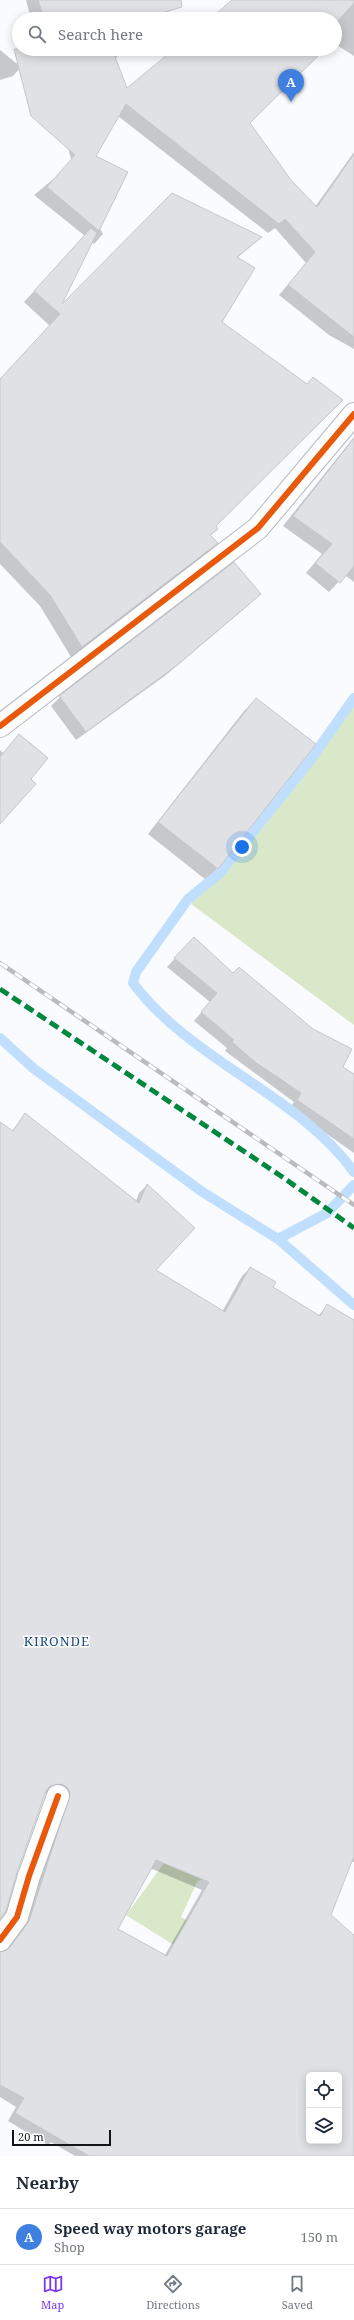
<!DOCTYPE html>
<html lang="en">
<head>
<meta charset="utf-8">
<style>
	body { margin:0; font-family:"Noto Serif",serif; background:#f2f2f3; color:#1f2937 }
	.controls { position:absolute; right:12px; bottom:12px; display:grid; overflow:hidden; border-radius:6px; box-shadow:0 2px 10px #0003 }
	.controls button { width:36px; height:36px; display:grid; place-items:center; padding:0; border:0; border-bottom:1px solid #e0e1e3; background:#fff; color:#1f2937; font:20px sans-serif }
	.scale { position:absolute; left:12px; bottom:10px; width:99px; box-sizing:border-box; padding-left:4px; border:2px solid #121418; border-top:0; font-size:11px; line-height:14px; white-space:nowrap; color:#121418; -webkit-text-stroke:3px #fff; paint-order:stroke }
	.you { position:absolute; left:242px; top:847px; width:14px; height:14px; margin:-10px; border:3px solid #fff; border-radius:50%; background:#1a73e8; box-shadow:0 0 0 6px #1a73e833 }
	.badge { display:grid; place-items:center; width:26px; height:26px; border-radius:50%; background:#7c3aed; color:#fff; font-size:13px; font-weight:700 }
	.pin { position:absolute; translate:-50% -33px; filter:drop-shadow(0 1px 2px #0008) }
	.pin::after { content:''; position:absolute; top:21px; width:14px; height:12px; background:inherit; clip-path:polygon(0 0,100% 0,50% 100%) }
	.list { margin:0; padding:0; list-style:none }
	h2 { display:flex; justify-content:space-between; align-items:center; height:52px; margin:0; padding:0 16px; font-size:17px }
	h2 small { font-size:13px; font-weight:400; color:#747a83 }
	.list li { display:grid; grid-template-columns:26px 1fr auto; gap:12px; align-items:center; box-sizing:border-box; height:56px; padding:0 16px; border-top:1px solid #e0e1e3 }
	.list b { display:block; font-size:15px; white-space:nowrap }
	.list p { margin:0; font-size:13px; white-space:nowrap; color:#747a83 }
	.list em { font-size:13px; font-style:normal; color:#747a83 }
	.icon { flex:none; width:22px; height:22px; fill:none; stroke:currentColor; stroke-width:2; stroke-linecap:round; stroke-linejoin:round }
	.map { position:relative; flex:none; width:354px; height:2156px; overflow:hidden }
	.search { position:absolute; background:#fff; box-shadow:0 2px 10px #0003; left:12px; right:12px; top:12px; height:44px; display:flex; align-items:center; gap:10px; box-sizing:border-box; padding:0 14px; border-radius:22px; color:#747a83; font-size:15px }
	.sheet { height:108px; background:#fff }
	nav { display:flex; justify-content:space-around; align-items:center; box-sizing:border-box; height:56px; border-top:1px solid #e0e1e3; background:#fff; font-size:11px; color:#747a83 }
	nav a { display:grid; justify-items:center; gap:2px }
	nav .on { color:#7c3aed }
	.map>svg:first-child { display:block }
	.green { fill:#d9e8c8 }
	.shadow { fill:#0003; fill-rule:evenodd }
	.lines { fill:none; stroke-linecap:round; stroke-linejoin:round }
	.stream { stroke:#c0defe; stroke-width:10 }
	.building { fill:#e0e1e4; stroke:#c6c7ca; fill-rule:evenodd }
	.street-casing { stroke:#b8babd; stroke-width:24 }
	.street { stroke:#fefeff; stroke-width:22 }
	.rail-casing { stroke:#bbbbbd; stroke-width:4.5 }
	.rail { stroke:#fff; stroke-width:3; stroke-dasharray:9; stroke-linecap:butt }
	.quiet { stroke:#00873e; stroke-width:5; stroke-dasharray:10 5; stroke-linecap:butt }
	.cycleway-casing { stroke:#fff; stroke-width:8 }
	.cycleway { stroke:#e8590c; stroke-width:6 }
	.labels { text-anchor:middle; stroke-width:3; stroke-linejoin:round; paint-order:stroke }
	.quarter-label { font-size:13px; letter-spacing:1px; fill:#1a487c; stroke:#fff }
</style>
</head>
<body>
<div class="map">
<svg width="354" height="2156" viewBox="0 0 354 2156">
	<rect width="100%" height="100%" fill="#f9fbfe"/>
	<!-- green -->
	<g class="green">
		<path d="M354,694v331l-163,-121z"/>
		<path d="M170,1855l33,23 -6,4 -16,35 20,12 -16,23 -59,-37z"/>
	</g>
	<!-- shadow -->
	<g class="shadow">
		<path d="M26,0h143l-17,19h-121z"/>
		<path d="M234,0h120v56l-19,-12v-25h-124z"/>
		<path d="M40,49h84l-19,21 20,21 50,-42h149l-75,74 41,58 25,26 39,-55v197l-25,-14 -50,-40 27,-32 -31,-35 -7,5 -150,-117 -24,40 5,71 4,7 -9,10 -2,-2 -33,66 202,-71 -24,21 -16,64 -7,204 3,3 -7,7 6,7 -10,11 -135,103 -31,-51 -40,-42v-184l50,-54 -26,-24 61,-66 -51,-41 24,-20 17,-2z"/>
		<path d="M0,50l21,17 -8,9 -13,4z"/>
		<path d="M354,437v145l-9,-7 -16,17 -23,-19 16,-19 -39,-28z"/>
		<path d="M251,603l-85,72 -90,65 -25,-34 9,-9z"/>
		<path d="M256,699l-38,169 -12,12 -58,-46 96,-123z"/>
		<path d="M19,735l-19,77v-62l3,3z"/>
		<path d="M186,946l47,28 108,94 13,7v78l-64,-45 4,-6 -69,-51 2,-3 -33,-27 16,-19 -43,-35z"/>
		<path d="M25,1115l111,86 3,-8 8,-8 8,85 67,42 20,-36 8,-8 22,19 46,29 9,-10 27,20v536h-4l-20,53 24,21v220h-279l-24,-14 -3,3 -40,-24 8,-14 -16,-10v-144h4l17,-23 32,-138 -8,1 -45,124v-780l11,-5zM150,1868l52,22 -37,65 -48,-26zM309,2075h30v66h-30z"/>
	</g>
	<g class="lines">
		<!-- stream -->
		<g class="stream">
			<path d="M354,698l-45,64 -90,112 -31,25 -52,73 -3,11c58,78 165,111 221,189"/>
			<path d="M0,1038l33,30 168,123 77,48 76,66"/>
			<path d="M278,1239l49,-26 27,-28"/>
		</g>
	</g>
	<!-- building -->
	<g class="building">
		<path d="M38,0h143l1,7 -40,12h-98z"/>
		<path d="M232,0h122v3l-19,21v-5h-125z"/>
		<path d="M14,49h98l15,39 47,-39h151l-75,74 41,57 26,27 37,-53v183l-66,-52 27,-33 -30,-33 -6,5 -153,-120 -30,52 32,16 -29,59 -52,-44 28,-32 -44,-39z"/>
		<path d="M172,193l90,44 -25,20 18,11 -33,54 85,62 6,-7 30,23 -127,126 2,3 -8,6 8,8 -136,104 -32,-52 -50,-53v-163l60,-65 -26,-23 57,-63 6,5 -35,71z"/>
		<path d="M354,438v128l-14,17 -25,-20 17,-19 -39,-28z"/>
		<path d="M234,562l27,32 -85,72 -90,66 -27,-36z"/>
		<path d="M256,698l60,46 -98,125 -60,-47z"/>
		<path d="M19,734l29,24 -17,21 5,5 -36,40v-67z"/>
		<path d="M194,937l39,36 6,-6 74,62 39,20 -9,18 11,7v65l-57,-39 4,-7 -46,-31 -23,-20 2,-2 -33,-28 16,-19 -43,-35z"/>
		<path d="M25,1113l114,90 8,-19 48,44 -39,42 69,42 25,-45 26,15 -3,5 47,29 7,-12 27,16v536l-23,59 23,20v221h-265l-74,-43 9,-15 -24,-13v-133l10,-5 19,-26 41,-127 -2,-6 -6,-4 -12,2 -4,5 -29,81 -11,39 -6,8v-797l13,9zM156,1860l53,22 -42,74 -49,-27zM309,2075h30v66h-30z"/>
	</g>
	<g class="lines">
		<defs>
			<g id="street">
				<path d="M0,726l258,-198 96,-114"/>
				<path d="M0,1940l17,-23 12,-41 29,-80"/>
			</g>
		</defs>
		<!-- street casing -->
		<use href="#street" class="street-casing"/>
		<!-- street -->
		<use href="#street" class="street"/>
		<defs>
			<path id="rail" d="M0,963l354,242"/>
		</defs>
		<!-- rail casing -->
		<use href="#rail" class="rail-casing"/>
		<!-- rail -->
		<use href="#rail" class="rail"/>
		<!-- quiet -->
		<path class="quiet" d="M0,989l281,187 73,52"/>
		<defs>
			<g id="cycleway">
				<path d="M0,726l258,-198 96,-114"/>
				<path d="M0,1940l17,-23 12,-41 29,-80"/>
			</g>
		</defs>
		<!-- cycleway casing -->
		<use href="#cycleway" class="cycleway-casing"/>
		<!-- cycleway -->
		<use href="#cycleway" class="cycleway"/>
	</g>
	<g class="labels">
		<!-- quarter labels -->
		<g class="quarter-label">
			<text x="57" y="1646">KIRONDE</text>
		</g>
	</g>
</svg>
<div class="controls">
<button><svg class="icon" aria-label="locate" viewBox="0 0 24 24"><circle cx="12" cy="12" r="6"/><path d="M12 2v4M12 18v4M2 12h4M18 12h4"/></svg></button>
<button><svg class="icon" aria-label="layers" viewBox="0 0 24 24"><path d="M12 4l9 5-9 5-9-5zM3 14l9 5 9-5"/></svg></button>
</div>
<div class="scale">20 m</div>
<div class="you"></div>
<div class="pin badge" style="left:291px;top:102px;background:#3f7fe0">A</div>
<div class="search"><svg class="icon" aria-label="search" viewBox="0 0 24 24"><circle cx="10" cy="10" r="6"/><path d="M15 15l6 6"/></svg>Search here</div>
</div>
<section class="sheet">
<h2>Nearby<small></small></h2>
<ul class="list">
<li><span class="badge" style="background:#3f7fe0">A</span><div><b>Speed way motors garage</b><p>Shop</p></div><em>150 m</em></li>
</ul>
</section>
<nav>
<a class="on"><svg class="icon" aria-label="map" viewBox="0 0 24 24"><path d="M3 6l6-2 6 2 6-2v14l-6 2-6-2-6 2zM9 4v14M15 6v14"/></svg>Map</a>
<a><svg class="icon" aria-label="directions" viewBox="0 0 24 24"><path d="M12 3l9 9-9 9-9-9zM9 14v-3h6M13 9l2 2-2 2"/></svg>Directions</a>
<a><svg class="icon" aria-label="saved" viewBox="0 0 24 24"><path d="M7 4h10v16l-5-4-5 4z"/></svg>Saved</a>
</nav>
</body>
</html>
